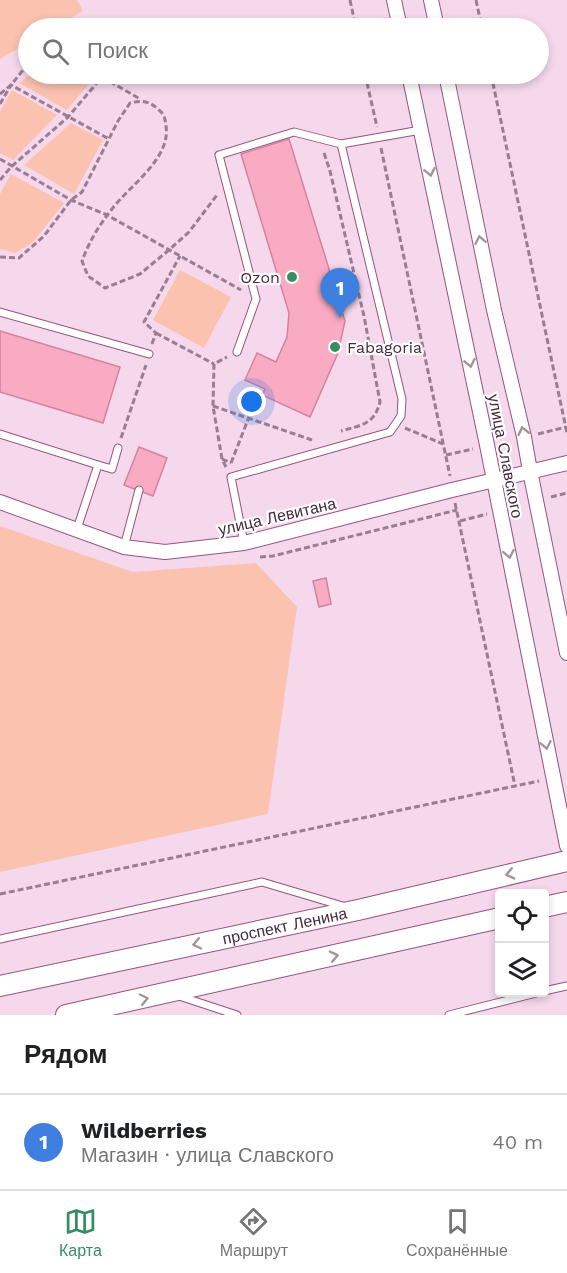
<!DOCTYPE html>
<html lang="ru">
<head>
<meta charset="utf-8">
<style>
	body { margin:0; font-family:"Work Sans",sans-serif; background:#f2f2f2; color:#202124 }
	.controls { position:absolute; right:18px; bottom:18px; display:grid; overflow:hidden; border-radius:6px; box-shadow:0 3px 9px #0003 }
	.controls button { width:54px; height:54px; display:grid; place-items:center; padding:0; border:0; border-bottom:2px solid #e0e0e0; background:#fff; color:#202124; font:30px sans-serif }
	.you { position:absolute; left:252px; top:402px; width:21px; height:21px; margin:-15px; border:4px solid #fff; border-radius:50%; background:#1a73e8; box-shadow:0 0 0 9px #1a73e833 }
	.badge { display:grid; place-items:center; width:39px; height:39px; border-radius:50%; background:#378e63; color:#fff; font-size:20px; font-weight:700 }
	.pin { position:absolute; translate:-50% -50px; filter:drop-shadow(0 2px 3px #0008) }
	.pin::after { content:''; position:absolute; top:32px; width:21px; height:18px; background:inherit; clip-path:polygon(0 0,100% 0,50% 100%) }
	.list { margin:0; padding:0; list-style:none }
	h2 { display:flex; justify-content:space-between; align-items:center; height:78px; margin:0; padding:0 24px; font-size:26px }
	h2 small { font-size:20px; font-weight:400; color:#757577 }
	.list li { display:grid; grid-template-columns:39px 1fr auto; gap:18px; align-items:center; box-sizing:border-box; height:96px; padding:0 24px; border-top:2px solid #e0e0e0 }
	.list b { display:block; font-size:22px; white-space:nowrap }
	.list p { margin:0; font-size:20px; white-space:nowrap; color:#757577 }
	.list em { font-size:20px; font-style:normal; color:#757577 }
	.icon { flex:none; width:33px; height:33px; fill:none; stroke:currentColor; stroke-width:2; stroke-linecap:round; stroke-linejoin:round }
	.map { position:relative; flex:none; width:567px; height:1015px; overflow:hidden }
	.search { position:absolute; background:#fff; box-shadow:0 3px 9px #0003; left:18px; right:18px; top:18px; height:66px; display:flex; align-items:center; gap:15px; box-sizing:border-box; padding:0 21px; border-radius:33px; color:#757577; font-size:22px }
	.sheet { height:174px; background:#fff }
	nav { display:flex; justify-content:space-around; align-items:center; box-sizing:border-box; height:84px; border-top:2px solid #e0e0e0; background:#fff; font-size:16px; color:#757577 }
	nav a { display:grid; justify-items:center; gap:3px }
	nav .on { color:#378e63 }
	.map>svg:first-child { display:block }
	.green { fill:#fcc2b0 }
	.building { fill:#f9abc4; stroke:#d4829e; stroke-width:1.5 }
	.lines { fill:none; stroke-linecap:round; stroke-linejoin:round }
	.lane-casing { stroke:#945381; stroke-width:9 }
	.street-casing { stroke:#945381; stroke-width:16 }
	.secondary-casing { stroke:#945381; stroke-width:22 }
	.path { stroke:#9a7d91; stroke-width:3; stroke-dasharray:6 3; stroke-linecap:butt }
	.lane { stroke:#fff; stroke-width:7 }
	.street { stroke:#fff; stroke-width:14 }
	.secondary { stroke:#fff; stroke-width:20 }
	.oneway { stroke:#a2949e }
	.poi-dot { fill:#378e63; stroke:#fff; stroke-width:2 }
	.labels { text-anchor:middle; stroke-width:4.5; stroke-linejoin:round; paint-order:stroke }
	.poi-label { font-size:16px; fill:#45293d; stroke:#fff; text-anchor:end }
	.street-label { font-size:16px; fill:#45293d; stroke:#fff }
</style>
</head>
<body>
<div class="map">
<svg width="567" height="1015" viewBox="0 0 567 1015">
	<rect width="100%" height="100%" fill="#f6d8ec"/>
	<!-- green -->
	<g class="green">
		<path d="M0,0h77l6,11 -30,17h-25v15l-28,16z"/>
		<path d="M30,74h67l-30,36 -48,-27z"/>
		<path d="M12,90l45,25 -44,45 -13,-7v-41z"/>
		<path d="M71,123l32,17 -29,54 -50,-29z"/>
		<path d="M11,174l53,29 -31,39 -18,11 -15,-4v-55z"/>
		<path d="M180,270l51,27 -27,51 -51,-28z"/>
		<path d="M0,526l133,46 123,-9 41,44 -29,207 -268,58z"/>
	</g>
	<!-- building -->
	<g class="building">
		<path d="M289,139l56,182 -7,32 -28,64 -48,-22 3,-6 -20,-9 12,-27 19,9 11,-25 2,-24 -48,-159z"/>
		<path d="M0,331l120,36 -17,56 -103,-31z"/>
		<path d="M139,447l28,11 -14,38 -29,-11z"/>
		<path d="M326,578l5,26 -12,3 -6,-26z"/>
	</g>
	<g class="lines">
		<defs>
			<g id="lane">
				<path d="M0,312l149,42"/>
				<path d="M237,352l19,-53 -37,-144 75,-23 47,12 80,-14"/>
				<path d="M0,434l98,31 -21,64"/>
				<path d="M98,465l14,4 6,-21"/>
				<path d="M244,543l-13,-66 159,-45 11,-16 1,-17 -61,-255"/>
				<path d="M124,547l15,-57"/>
				<path d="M0,939l262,-57 84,25"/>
				<path d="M544,991l23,-5"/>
				<path d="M179,996l58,19"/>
				<path d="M449,1015l91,-23"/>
			</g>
			<g id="street">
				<path d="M394,0l6,28"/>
				<path d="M431,0l6,28"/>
				<path d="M409,74l78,371 80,401"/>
				<path d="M446,74l48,236 30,127 6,34 37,182"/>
				<path d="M0,502l124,45 41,5 79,-9 208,-53 115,-27"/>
			</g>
			<g id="secondary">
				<path d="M544,907l23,-5"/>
				<path id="s1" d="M0,986l358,-76 209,-49"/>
				<path d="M66,1015l434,-97"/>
			</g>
		</defs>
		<!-- lane casing -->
		<use href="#lane" class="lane-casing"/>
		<!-- street casing -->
		<use href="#street" class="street-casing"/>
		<!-- secondary casing -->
		<use href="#secondary" class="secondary-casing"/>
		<!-- path -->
		<g class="path">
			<path d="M350,0l6,28"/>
			<path d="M476,0l6,28"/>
			<path d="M365,74l12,53"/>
			<path d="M491,74l76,359"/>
			<path d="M102,77l38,22"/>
			<path d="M0,94l11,-9 17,-21"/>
			<path d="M0,104l11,-19 98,54"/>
			<path d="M381,148l69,328"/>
			<path d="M324,153l6,18 34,145 16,86c-6,23 -19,23 -39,29"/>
			<path d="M0,159l71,41 36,15 134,75"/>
			<path d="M0,180l11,-13 57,-50 34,-40 1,-3"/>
			<path d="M0,257l19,1 25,-22 27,-36 11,-8 36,-71 12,-18c12,-3 20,-2 29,7 6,5 6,9 7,16 5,33 -37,60 -54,83 -14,18 -22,31 -30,52l6,15 17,12 35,-14 29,-24 20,-18 28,-37"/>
			<path d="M156,333l58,31"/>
			<path d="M152,344l4,-11 -12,-11 36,-66"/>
			<path d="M213,406l99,34"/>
			<path d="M405,428l38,16"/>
			<path d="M538,434l28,-7"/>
			<path d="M121,438l25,-73"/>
			<path d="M446,455l27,-6"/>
			<path d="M222,459l9,4"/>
			<path d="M231,463l18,-46"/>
			<path d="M226,467l-4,-8 -9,-53 1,-42 13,-7"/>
			<path d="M551,497l16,-4"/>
			<path d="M455,503l60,283"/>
			<path d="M460,521l27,-7"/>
			<path d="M260,557l13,-1 184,-46"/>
			<path d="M0,894l539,-113"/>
		</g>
		<!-- lane -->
		<use href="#lane" class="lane"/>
		<!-- street -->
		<use href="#street" class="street"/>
		<!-- secondary -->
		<use href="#secondary" class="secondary"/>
	</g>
	<!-- one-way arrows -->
	<defs><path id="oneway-chevron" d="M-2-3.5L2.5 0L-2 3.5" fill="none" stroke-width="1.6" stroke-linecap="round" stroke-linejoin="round" transform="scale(1.5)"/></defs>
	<g class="oneway">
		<use href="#oneway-chevron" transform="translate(430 172) rotate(78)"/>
		<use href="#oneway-chevron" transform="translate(480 240) rotate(-101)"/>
		<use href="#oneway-chevron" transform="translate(470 363) rotate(78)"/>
		<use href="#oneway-chevron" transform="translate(523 431) rotate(-103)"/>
		<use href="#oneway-chevron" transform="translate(509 554) rotate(79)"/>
		<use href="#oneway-chevron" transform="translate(546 745) rotate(79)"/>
		<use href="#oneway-chevron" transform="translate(510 874) rotate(167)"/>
		<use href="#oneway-chevron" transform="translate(197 944) rotate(168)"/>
		<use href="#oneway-chevron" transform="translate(334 956) rotate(-13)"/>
		<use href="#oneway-chevron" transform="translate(144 999) rotate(-12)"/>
	</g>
	<!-- markers -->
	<g class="poi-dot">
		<circle cx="292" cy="277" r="6"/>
		<circle cx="335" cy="347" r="6"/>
	</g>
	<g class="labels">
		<!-- poi labels -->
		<g class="poi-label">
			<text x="280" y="283">Ozon</text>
			<text x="347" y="353" text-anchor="start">Fabagoria</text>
		</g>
		<!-- street labels -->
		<g class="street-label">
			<text transform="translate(506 456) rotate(79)" y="6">улица Славского</text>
			<text transform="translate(277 516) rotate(-13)" y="6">улица Левитана</text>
			<text dy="6" stroke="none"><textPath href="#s1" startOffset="291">проспект Ленина</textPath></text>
		</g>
	</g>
</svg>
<div class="controls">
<button><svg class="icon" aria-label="locate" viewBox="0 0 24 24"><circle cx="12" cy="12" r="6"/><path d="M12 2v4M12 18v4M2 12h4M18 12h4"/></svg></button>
<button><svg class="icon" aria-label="layers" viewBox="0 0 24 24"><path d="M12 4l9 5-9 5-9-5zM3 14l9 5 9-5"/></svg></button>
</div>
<div class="you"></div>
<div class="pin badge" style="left:340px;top:318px;background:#3f7fe0">1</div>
<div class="search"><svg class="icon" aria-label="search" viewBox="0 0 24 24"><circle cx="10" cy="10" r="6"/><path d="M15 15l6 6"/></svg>Поиск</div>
</div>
<section class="sheet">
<h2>Рядом<small></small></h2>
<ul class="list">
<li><span class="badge" style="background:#3f7fe0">1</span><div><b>Wildberries</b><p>Магазин · улица Славского</p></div><em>40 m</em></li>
</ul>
</section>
<nav>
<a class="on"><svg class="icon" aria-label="map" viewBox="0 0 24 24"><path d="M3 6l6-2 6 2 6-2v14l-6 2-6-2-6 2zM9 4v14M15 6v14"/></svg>Карта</a>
<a><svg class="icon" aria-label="directions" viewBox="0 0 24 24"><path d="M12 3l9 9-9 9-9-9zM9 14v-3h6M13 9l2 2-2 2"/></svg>Маршрут</a>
<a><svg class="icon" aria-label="saved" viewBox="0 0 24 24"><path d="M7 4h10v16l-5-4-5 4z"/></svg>Сохранённые</a>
</nav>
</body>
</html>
